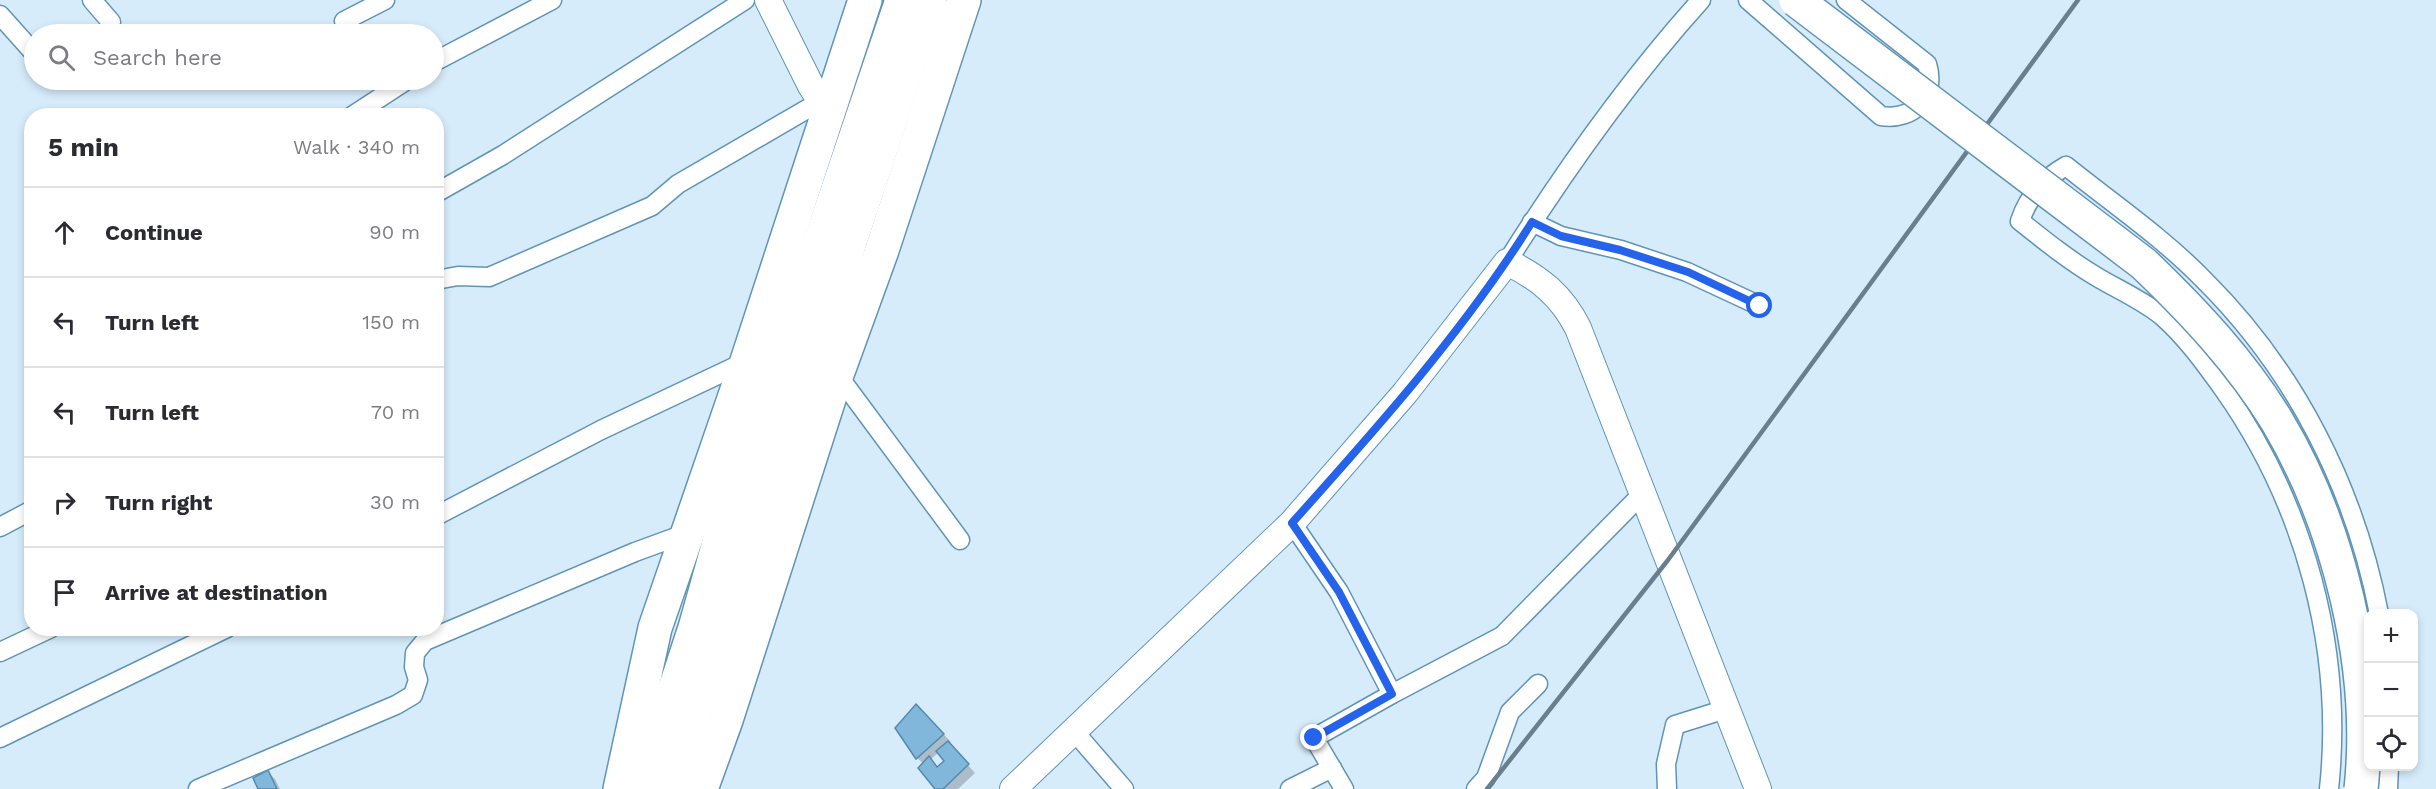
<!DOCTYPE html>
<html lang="en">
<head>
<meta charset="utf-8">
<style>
	body { margin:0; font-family:"Work Sans",sans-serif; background:#f2f2f3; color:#2b2b33 }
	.controls { position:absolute; right:18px; bottom:18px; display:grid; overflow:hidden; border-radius:12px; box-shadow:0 3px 9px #0003 }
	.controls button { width:54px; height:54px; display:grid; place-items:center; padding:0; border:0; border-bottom:2px solid #e1e1e2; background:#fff; color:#2b2b33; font:30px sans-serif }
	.stop { position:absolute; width:18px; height:18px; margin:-14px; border:4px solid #2563eb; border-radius:50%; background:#fff }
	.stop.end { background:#2563eb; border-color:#fff; box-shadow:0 2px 6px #0008 }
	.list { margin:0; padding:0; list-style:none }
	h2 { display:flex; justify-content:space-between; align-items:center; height:78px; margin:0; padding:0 24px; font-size:26px }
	h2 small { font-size:20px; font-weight:400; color:#7c7c81 }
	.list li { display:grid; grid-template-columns:39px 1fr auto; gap:18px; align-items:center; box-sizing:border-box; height:90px; padding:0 24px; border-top:2px solid #e1e1e2 }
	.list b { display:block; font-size:22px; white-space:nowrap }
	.list em { font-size:20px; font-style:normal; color:#7c7c81 }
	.icon { flex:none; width:33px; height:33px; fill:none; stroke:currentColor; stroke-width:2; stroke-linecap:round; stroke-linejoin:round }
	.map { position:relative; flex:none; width:2436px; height:789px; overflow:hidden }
	.search { position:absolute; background:#fff; box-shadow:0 3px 9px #0003; left:24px; top:24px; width:420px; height:66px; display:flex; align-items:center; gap:15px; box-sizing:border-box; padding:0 21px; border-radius:33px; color:#7c7c81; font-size:22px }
	.panel { position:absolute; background:#fff; box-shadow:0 3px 9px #0003; left:24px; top:108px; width:420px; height:528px; border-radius:24px }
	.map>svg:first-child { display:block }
	.shadow { fill:#0003; fill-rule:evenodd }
	.building { fill:#81b7db; stroke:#548aac; stroke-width:1.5 }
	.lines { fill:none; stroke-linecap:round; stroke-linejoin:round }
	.street-casing { stroke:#5f94b7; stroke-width:21 }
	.secondary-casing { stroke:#5f94b7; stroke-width:28 }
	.highway-casing { stroke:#5f94b7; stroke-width:36 }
	.street { stroke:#fff; stroke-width:18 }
	.secondary { stroke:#fff; stroke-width:26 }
	.highway { stroke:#fff; stroke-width:33 }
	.rail { stroke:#6a7f8e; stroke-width:4.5 }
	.highway-bridge-casing { stroke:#5f94b7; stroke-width:36; stroke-linecap:butt }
	.highway-bridge { stroke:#fff; stroke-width:33 }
	.route { stroke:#2563eb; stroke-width:8 }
</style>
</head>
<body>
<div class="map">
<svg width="2436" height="789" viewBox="0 0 2436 789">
	<rect width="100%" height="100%" fill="#d7ecfb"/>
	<!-- shadow -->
	<g class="shadow">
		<path d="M916,706l35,36 -2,2 26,29 -17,16h-21l-13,-25 -7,-6zM939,752l7,9 -8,7 -8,-8z"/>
		<path d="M268,772l7,7 5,10h-20z"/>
	</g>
	<!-- building -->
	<g class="building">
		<path d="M916,704l28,30 -28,25 -21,-31z"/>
		<path d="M948,741l21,23 -26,25h-8l-17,-21 11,-12 8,11 7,-6 -8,-10z"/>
		<path d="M268,770l9,19h-19l-5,-11z"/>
	</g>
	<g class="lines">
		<defs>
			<g id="street">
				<path d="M92,0l19,22"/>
				<path d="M1748,0l133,116c33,5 56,-20 46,-52l-81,-64"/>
				<path d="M0,15l34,38"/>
				<path d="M344,21l41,-21"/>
				<path d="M434,62l118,-62"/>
				<path d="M352,116l55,-36"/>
				<path d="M436,193l67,-38 242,-155"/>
				<path d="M1532,222l29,14 60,14 66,22 73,34"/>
				<path d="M1507,262c58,-92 121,-181 194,-262"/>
				<path d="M436,280l22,-4 31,1 163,-71 26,-22 143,-83"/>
				<path d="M837,374l123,166"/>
				<path d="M436,516l165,-86 146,-69"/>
				<path d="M1292,523l47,69 53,102 -78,44 30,51"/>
				<path d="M0,527l32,-17"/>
				<path d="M0,652l51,-24"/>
				<path d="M1392,694l110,-58 140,-142"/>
				<path d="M1073,730l51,59"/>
				<path d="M0,738l227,-110"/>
				<path d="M198,789l198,-84 17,-10 5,-15 -4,-13 1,-14 10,-12 210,-89 52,-19"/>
				<path d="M1290,789l42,-21"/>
				<path d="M1476,789l10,-11 24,-66 28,-28"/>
				<path d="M1667,789l-1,-25 9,-39 51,-16"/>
				<path d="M2329,789c15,-140 -24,-284 -105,-399 -18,-25 -38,-53 -61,-73 -17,-15 -46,-28 -66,-40 -27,-16 -52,-36 -77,-56 8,-24 23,-42 46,-55 46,37 96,71 137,113 92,91 152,209 176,335"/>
				<path d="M2388,789l1,-23"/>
			</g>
			<g id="secondary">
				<path d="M768,0l43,86 10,15 12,1"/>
				<path d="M1013,789l279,-266 113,-130 102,-131c33,16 55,34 71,66l180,461"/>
			</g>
			<g id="highway">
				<path d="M620,789l35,-161 92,-267 118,-361"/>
				<path d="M642,789l53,-161 27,-96 180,-532"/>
				<path d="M669,789l261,-789"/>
				<path d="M701,789l25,-69 111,-346 45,-124 82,-250"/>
			</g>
		</defs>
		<!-- street casing -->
		<use href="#street" class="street-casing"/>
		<!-- secondary casing -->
		<use href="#secondary" class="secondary-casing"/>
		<!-- highway casing -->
		<use href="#highway" class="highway-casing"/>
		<!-- street -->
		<use href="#street" class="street"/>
		<!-- secondary -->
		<use href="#secondary" class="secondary"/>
		<!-- highway -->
		<use href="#highway" class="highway"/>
		<!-- rail -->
		<path class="rail" d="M1487,789l181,-229 410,-560"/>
		<defs>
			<path id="highway-bridge" d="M1796,0l348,264c50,48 97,98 133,157 62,104 97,247 84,368"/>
		</defs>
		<!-- highway-bridge casing -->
		<use href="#highway-bridge" class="highway-bridge-casing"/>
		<!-- highway-bridge -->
		<use href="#highway-bridge" class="highway-bridge"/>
	</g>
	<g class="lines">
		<!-- route -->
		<path class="route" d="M1314,738l78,-44 -53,-102 -47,-69c85,-95 172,-192 240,-301l29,14 59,14 68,22 72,34"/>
	</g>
</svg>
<div class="controls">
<button>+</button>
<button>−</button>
<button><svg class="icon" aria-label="locate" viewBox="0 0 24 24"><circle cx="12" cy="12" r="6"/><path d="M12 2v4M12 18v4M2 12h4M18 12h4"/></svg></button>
</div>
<div class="stop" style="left:1760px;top:306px"></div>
<div class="stop end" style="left:1314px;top:738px"></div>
<div class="search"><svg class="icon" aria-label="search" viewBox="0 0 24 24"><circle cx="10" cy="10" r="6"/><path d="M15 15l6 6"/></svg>Search here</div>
<section class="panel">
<h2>5 min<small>Walk · 340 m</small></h2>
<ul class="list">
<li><svg class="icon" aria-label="ahead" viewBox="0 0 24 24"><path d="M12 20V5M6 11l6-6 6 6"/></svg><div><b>Continue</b></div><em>90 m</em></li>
<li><svg class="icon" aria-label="left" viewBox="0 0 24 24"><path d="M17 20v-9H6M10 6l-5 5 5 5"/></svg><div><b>Turn left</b></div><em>150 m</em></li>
<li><svg class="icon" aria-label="left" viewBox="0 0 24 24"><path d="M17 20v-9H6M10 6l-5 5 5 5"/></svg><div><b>Turn left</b></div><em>70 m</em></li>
<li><svg class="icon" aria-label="right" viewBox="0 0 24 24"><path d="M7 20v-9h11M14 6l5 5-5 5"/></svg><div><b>Turn right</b></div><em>30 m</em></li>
<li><svg class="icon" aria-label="arrive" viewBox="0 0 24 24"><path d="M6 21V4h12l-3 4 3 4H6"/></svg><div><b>Arrive at destination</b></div></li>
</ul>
</section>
</div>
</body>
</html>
